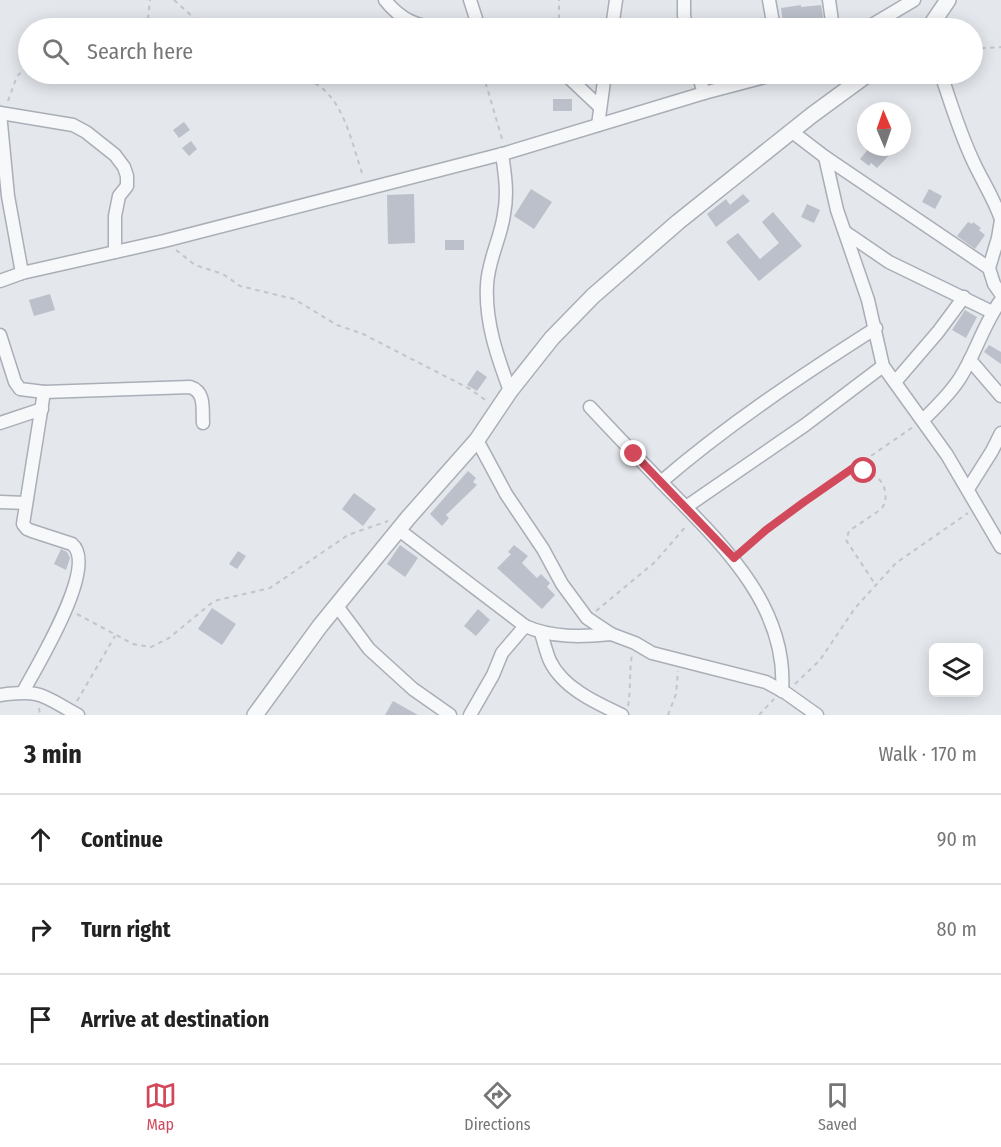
<!DOCTYPE html>
<html lang="en">
<head>
<meta charset="utf-8">
<style>
	body { margin:0; font-family:"Fira Sans Condensed",sans-serif; background:#f2f2f2; color:#222 }
	.controls { position:absolute; right:18px; bottom:18px; display:grid; overflow:hidden; border-radius:9px; box-shadow:0 3px 15px #0003 }
	.controls button { width:54px; height:54px; display:grid; place-items:center; padding:0; border:0; border-bottom:2px solid #e0e0e0; background:#fff; color:#222; font:30px sans-serif }
	.compass { position:absolute; left:857px; top:102px; width:54px; height:54px; border-radius:50%; background:#fff; box-shadow:0 3px 15px #0003; rotate:358deg }
	.stop { position:absolute; width:18px; height:18px; margin:-14px; border:4px solid #d1495b; border-radius:50%; background:#fff }
	.stop.end { background:#d1495b; border-color:#fff; box-shadow:0 2px 6px #0008 }
	.list { margin:0; padding:0; list-style:none }
	h2 { display:flex; justify-content:space-between; align-items:center; height:78px; margin:0; padding:0 24px; font-size:26px }
	h2 small { font-size:20px; font-weight:400; color:#767676 }
	.list li { display:grid; grid-template-columns:39px 1fr auto; gap:18px; align-items:center; box-sizing:border-box; height:90px; padding:0 24px; border-top:2px solid #e0e0e0 }
	.list b { display:block; font-size:22px; white-space:nowrap }
	.list em { font-size:20px; font-style:normal; color:#767676 }
	.icon { flex:none; width:33px; height:33px; fill:none; stroke:currentColor; stroke-width:2; stroke-linecap:round; stroke-linejoin:round }
	.map { position:relative; flex:none; width:1001px; height:715px; overflow:hidden }
	.search { position:absolute; background:#fff; box-shadow:0 3px 15px #0003; left:18px; right:18px; top:18px; height:66px; display:flex; align-items:center; gap:15px; box-sizing:border-box; padding:0 21px; border-radius:33px; color:#767676; font-size:22px }
	.sheet { height:348px; background:#fff }
	nav { display:flex; justify-content:space-around; align-items:center; box-sizing:border-box; height:84px; border-top:2px solid #e0e0e0; background:#fff; font-size:16px; color:#767676 }
	nav a { display:grid; justify-items:center; gap:3px }
	nav .on { color:#d1495b }
	.map>svg:first-child { display:block }
	.building { fill:#bbc0ca }
	.lines { fill:none; stroke-linecap:round; stroke-linejoin:round }
	.minor-casing { stroke:#a9aeb7; stroke-width:15 }
	.tertiary-casing { stroke:#a9aeb7; stroke-width:18 }
	.path { stroke:#c2c5cb; stroke-width:2; stroke-dasharray:4.5 4.5; stroke-linecap:butt }
	.minor { stroke:#f7f8fa; stroke-width:12 }
	.tertiary { stroke:#f7f8fa; stroke-width:15 }
	.route { stroke:#d1495b; stroke-width:8 }
</style>
</head>
<body>
<div class="map">
<svg width="1001" height="715" viewBox="0 0 1001 715">
	<rect width="100%" height="100%" fill="#e4e7ec"/>
	<!-- building -->
	<g class="building">
		<path d="M801,5v2l20,-2 4,23h-41l-3,-20z"/>
		<rect x="553" y="99" width="19" height="12"/>
		<path d="M184,122l6,8 -11,8 -6,-8z"/>
		<path d="M191,141l6,8 -8,7 -7,-8z"/>
		<path d="M870,147h12l8,7 -13,14 -6,-5 -2,3 -9,-7z"/>
		<path d="M531,189l21,13 -18,27 -20,-13z"/>
		<path d="M929,189l13,7 -7,13 -13,-7z"/>
		<path d="M414,194l1,49 -27,1 -1,-49z"/>
		<path d="M743,194l7,7 -34,26 -9,-13 19,-15 4,6z"/>
		<path d="M807,204l13,6 -6,13 -13,-6z"/>
		<path d="M773,212l29,34 -43,35 -33,-39 12,-9 22,26 19,-16 -17,-21z"/>
		<path d="M968,222l4,2 1,-2 8,6 -2,2 6,5 -10,14 -18,-13z"/>
		<rect x="445" y="240" width="19" height="10"/>
		<path d="M50,294l5,16 -21,6 -5,-16z"/>
		<path d="M965,310l12,7 -11,21 -14,-8z"/>
		<path d="M989,345l12,7v12l-17,-12z"/>
		<path d="M477,370l10,7 -10,14 -10,-6z"/>
		<path d="M468,471l8,7 -3,4 4,3 -31,30 3,3 -7,8 -12,-12z"/>
		<path d="M354,493l22,16 -13,17 -21,-17z"/>
		<path d="M400,545l18,13 -13,19 -18,-13z"/>
		<path d="M514,545l14,11 -6,7 15,15 4,-4 9,9 -3,4 8,8 -13,14 -45,-41 14,-14 -3,-2z"/>
		<path d="M61,549l6,3 3,6 -4,12 -12,-6z"/>
		<path d="M238,551l8,5 -9,13 -8,-5z"/>
		<path d="M212,608l24,16 -14,21 -24,-16z"/>
		<path d="M478,609l12,11 -14,16 -12,-10z"/>
		<path d="M393,701l25,14h-33z"/>
	</g>
	<g class="lines">
		<defs>
			<g id="minor">
				<path d="M385,0c16,20 32,27 57,28"/>
				<path d="M470,0l9,28"/>
				<path d="M684,0v15l2,13"/>
				<path d="M769,0l5,28"/>
				<path d="M829,0l4,28"/>
				<path d="M612,28l4,-28"/>
				<path d="M867,28l47,-28"/>
				<path d="M565,74l34,32"/>
				<path d="M698,74l6,19"/>
				<path d="M941,74c10,30 19,60 33,89 9,19 20,36 27,56"/>
				<path d="M0,113l73,12 13,7 29,23 9,12 3,9v10l-8,10 -4,20v36"/>
				<path d="M0,113l8,83 14,77"/>
				<path d="M598,125l7,-51"/>
				<path d="M791,131l34,26 164,111"/>
				<path d="M502,154c3,20 6,40 2,60 -3,24 -16,46 -17,71 -2,37 10,71 23,106"/>
				<path d="M825,157l12,53 31,90 15,66 64,89 54,92"/>
				<path d="M1001,220l-3,18 -9,30 5,16 7,10"/>
				<path d="M845,232l44,30 103,50"/>
				<path d="M0,281l22,-8 142,-32 342,-88 198,-60 72,-19"/>
				<path d="M0,335l15,47 5,7 24,3 146,-5c16,5 12,22 13,36"/>
				<path d="M970,360l31,36"/>
				<path d="M895,382l43,-50 26,-35"/>
				<path d="M590,407c26,28 52,55 79,83 54,55 119,117 113,201"/>
				<path d="M923,420c13,-13 27,-26 37,-42 16,-25 23,-53 41,-78"/>
				<path d="M0,423l42,-14"/>
				<path d="M477,440l29,54 37,55 19,35 25,34 24,16 24,9 17,10 114,29 20,11 31,22"/>
				<path d="M661,482c66,-57 141,-107 215,-154"/>
				<path d="M968,489l24,-38 9,-18"/>
				<path d="M0,502l26,1"/>
				<path d="M686,507l119,-82 78,-59"/>
				<path d="M399,530l126,96c27,12 57,11 86,8"/>
				<path d="M337,606l32,43 44,40 37,26"/>
				<path d="M541,633c3,9 5,19 9,28 13,27 46,42 72,54"/>
				<path d="M23,692c13,-25 76,-126 49,-148l-40,-13 -5,-2 -4,-5 21,-132"/>
				<path d="M0,695c42,-6 43,1 78,20"/>
				<path d="M470,715l23,-40 9,-22 23,-27"/>
			</g>
			<g id="tertiary">
				<path d="M929,28l19,-28"/>
				<path d="M255,715l65,-89 88,-108 69,-78 33,-49 42,-53 41,-42 85,-74 134,-107 56,-41"/>
			</g>
		</defs>
		<!-- minor casing -->
		<use href="#minor" class="minor-casing"/>
		<!-- tertiary casing -->
		<use href="#tertiary" class="tertiary-casing"/>
		<!-- path -->
		<g class="path">
			<path d="M174,0l31,28"/>
			<path d="M147,28l3,-28"/>
			<path d="M559,28v-28"/>
			<path d="M972,49l29,-2"/>
			<path d="M110,74l33,6 69,-6"/>
			<path d="M271,74c12,3 25,3 36,6 36,11 45,65 56,96"/>
			<path d="M483,74l20,68"/>
			<path d="M8,101l9,-25 11,-10"/>
			<path d="M176,250l19,15 28,9 17,12 54,13 43,26 26,9 107,55 18,13"/>
			<path d="M854,469c13,3 28,6 31,22 1,8 1,13 -5,19l-31,21 -3,9 29,44"/>
			<path d="M741,552l63,-50 109,-75"/>
			<path d="M596,611l59,-49 32,-37"/>
			<path d="M77,614l56,30 18,3 18,-9 45,-37 56,-13 78,-53 40,-14"/>
			<path d="M795,684l25,-24 35,-52 41,-45 72,-50"/>
			<path d="M77,701l38,-65"/>
			<path d="M628,706c3,-18 1,-34 4,-51"/>
			<path d="M39,708l1,7"/>
			<path d="M668,715l8,-21 2,-23"/>
			<path d="M759,715l15,-16"/>
		</g>
		<!-- minor -->
		<use href="#minor" class="minor"/>
		<!-- tertiary -->
		<use href="#tertiary" class="tertiary"/>
	</g>
	<g class="lines">
		<!-- route -->
		<path class="route" d="M634,454l100,104 32,-28 38,-28 49,-34 11,3"/>
	</g>
</svg>
<div class="controls">
<button><svg class="icon" aria-label="layers" viewBox="0 0 24 24"><path d="M12 4l9 5-9 5-9-5zM3 14l9 5 9-5"/></svg></button>
</div>
<svg class="compass" viewBox="-18 -18 36 36"><path d="M0-13l5 13h-10z" fill="#e53935"/><path d="M0 13l5-13h-10z" fill="#767676"/></svg>
<div class="stop" style="left:864px;top:471px"></div>
<div class="stop end" style="left:634px;top:454px"></div>
<div class="search"><svg class="icon" aria-label="search" viewBox="0 0 24 24"><circle cx="10" cy="10" r="6"/><path d="M15 15l6 6"/></svg>Search here</div>
</div>
<section class="sheet">
<h2>3 min<small>Walk · 170 m</small></h2>
<ul class="list">
<li><svg class="icon" aria-label="ahead" viewBox="0 0 24 24"><path d="M12 20V5M6 11l6-6 6 6"/></svg><div><b>Continue</b></div><em>90 m</em></li>
<li><svg class="icon" aria-label="right" viewBox="0 0 24 24"><path d="M7 20v-9h11M14 6l5 5-5 5"/></svg><div><b>Turn right</b></div><em>80 m</em></li>
<li><svg class="icon" aria-label="arrive" viewBox="0 0 24 24"><path d="M6 21V4h12l-3 4 3 4H6"/></svg><div><b>Arrive at destination</b></div></li>
</ul>
</section>
<nav>
<a class="on"><svg class="icon" aria-label="map" viewBox="0 0 24 24"><path d="M3 6l6-2 6 2 6-2v14l-6 2-6-2-6 2zM9 4v14M15 6v14"/></svg>Map</a>
<a><svg class="icon" aria-label="directions" viewBox="0 0 24 24"><path d="M12 3l9 9-9 9-9-9zM9 14v-3h6M13 9l2 2-2 2"/></svg>Directions</a>
<a><svg class="icon" aria-label="saved" viewBox="0 0 24 24"><path d="M7 4h10v16l-5-4-5 4z"/></svg>Saved</a>
</nav>
</body>
</html>
